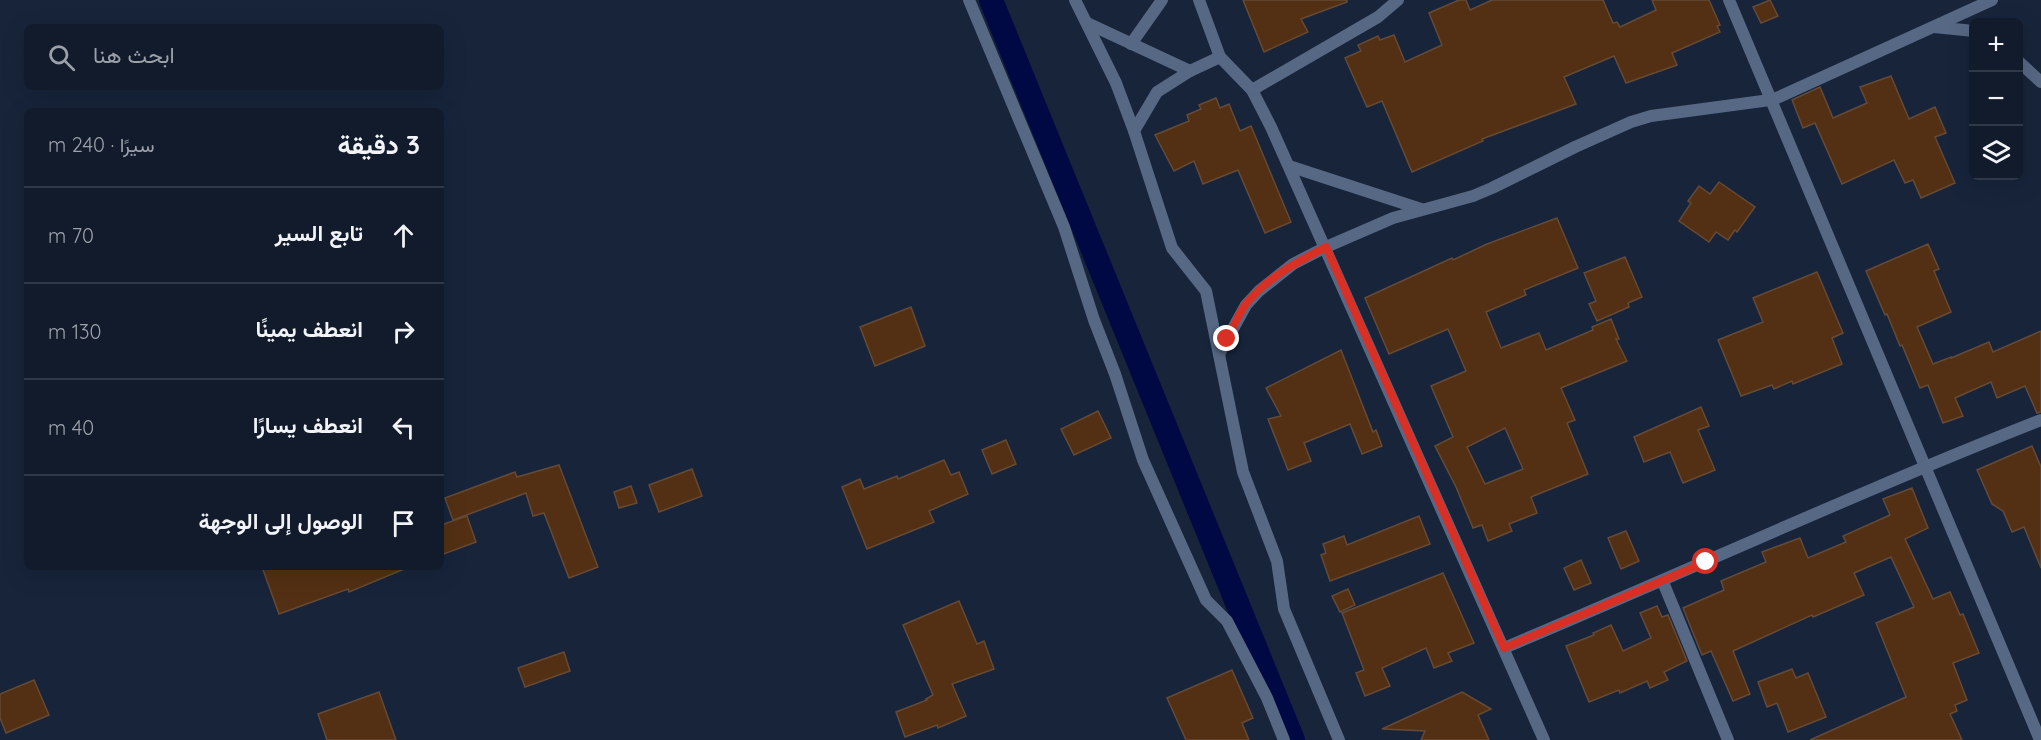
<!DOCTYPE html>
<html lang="ar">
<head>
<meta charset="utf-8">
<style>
	body { margin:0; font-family:Quicksand,Vazirmatn,sans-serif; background:#1a2434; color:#f1f3f6; direction:rtl }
	.controls { position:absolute; right:18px; top:18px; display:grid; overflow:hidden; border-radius:9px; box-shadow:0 6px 24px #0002 }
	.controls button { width:54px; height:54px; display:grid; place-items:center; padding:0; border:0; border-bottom:2px solid #303948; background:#111b2c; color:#f1f3f6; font:30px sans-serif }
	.stop { position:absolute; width:18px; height:18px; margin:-14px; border:4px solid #d93025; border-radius:50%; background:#fff }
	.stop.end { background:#d93025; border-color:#fff; box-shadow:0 2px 6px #0008 }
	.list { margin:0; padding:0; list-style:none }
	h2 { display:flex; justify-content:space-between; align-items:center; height:78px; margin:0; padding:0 24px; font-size:26px }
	h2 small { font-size:20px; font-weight:400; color:#9ca1a9 }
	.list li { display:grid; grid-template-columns:39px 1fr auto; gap:18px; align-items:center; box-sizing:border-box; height:96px; padding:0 24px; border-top:2px solid #303948 }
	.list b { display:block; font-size:22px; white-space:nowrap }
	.list em { font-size:20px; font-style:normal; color:#9ca1a9 }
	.icon { flex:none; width:33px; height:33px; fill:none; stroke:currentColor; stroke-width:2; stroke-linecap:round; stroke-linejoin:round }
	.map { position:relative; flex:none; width:2041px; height:740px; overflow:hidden; direction:ltr }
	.search { position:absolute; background:#111b2c; box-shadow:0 6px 24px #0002; left:24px; top:24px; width:420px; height:66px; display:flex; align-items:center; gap:15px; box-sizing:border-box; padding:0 21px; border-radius:9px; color:#9ca1a9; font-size:22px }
	.panel { position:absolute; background:#111b2c; box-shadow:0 6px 24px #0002; left:24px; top:108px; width:420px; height:462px; border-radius:9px; direction:rtl }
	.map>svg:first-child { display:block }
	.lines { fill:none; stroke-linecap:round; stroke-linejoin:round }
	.canal { stroke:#000943; stroke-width:24 }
	.building { fill:#533013; stroke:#654a37; stroke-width:1.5; fill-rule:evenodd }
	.minor { stroke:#576884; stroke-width:12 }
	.route { stroke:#d93025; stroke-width:8 }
</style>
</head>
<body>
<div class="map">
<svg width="2041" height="740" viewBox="0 0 2041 740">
	<rect width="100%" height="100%" fill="#17243a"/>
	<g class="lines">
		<!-- canal -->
		<path class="canal" d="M991,0l302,740"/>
	</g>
	<!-- building -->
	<g class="building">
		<path d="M1243,0h104v2l-46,17 7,13 -44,20z"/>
		<path d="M1459,0h7l4,10 22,-10h111l10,23 4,-1 3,5 36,-17 -4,-10h57l11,25 -3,1 3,6 -48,21 5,12 -51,18 -12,-27 -50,21 12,27 -94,35 1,2 -71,31 -30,-71 -15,6 -22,-49 16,-7 -3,-6 20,-9 2,4 14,-5 11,27 37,-17 -13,-32z"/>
		<path d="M1770,0l8,16 -17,7 -8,-16z"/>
		<path d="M1891,76l18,43 26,-12 11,26 -11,4 20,46 -34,15 -8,-18 -8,3 -11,-23 -52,24 -27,-61 -12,5 -11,-28 28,-13 13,31 34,-15 -7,-16z"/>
		<path d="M1216,98l4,10 9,-4 11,27 11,-5 40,96 -26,11 -27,-63 -35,14 -9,-23 -20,10 -19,-36 34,-14 -2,-6 14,-6 -2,-4z"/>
		<path d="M1719,182l36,25 -18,25 -2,-2 -7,10 -12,-8 -7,10 -30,-21 12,-18 -3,-2 11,-15 11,8z"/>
		<path d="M1557,218l21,50 -54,22 2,5 -40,17 15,36 38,-15 7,17 47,-20 -1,-3 19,-8 8,20h-3l11,22 -66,27 14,32 -8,3 21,51 -57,23 6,16 -28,11 3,7 -24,10 -6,-16 -9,3 -17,-41 -21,-41 18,-9 -22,-51 35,-15 -18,-42 -59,25 -24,-56 87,-40 1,2 34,-16zM1505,428l18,41 -38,15 -18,-37z"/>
		<path d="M1928,244l11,25 -5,2 17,41 -34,15 16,37 18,-7v1l38,-16 4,10 48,-21v81l-4,1 -12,-27 -28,12 -6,-16 -36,16 8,18 -20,7 -15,-38 -8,3 -18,-43 -2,1 -13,-32 -2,1 -19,-44z"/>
		<path d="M1625,257l17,40 -14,6 1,4 -32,14 -8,-17 7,-3 -12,-28z"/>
		<path d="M1817,272l26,61 -11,5 10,26 -49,20 -1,-3 -18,8 -2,-4 -31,11 -23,-56 45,-18 -10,-24z"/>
		<path d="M911,307l14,39 -50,20 -15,-39z"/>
		<path d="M1341,350l32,82 3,-2 6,16 -20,8 -12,-30 -46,19 7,18 -23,9 -20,-51 13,-3 -15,-28z"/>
		<path d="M1701,407l8,19 -11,4 17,40 -32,13 -13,-31 -26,10 -10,-25z"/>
		<path d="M1098,411l13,27 -37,17 -13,-26z"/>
		<path d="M1006,440l10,24 -24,10 -10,-24z"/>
		<path d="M2032,446l9,21v101l-17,-41 -12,5 -9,-21 -11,-7 -15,-34z"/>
		<path d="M944,460l7,15 8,-3 9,22 -39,17 5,11 -67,27 -25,-62 18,-8 4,10 33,-13 1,3z"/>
		<path d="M559,465l39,102 -29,11 -25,-65 -11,3 -7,-23 -73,27 -8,-22 70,-26 2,5z"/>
		<path d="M692,469l10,27 -43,16 -10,-27z"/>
		<path d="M631,486l6,17 -18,5 -5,-16z"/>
		<path d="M1912,488l16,40 -23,11 28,60 17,-7 10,23 3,-1 16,39 -26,10 14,37 -12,5 2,6 -7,3 12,26h-152l96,-43 -30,-74 38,-16 -23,-50 -37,16 10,22 -51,22 -1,-2 -79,36 17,43 -17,7 -22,-50 -9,4 -19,-47 41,-18 -3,-9 45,-19 -4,-10 38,-14 8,20 38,-16 -3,-6 47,-21 -7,-16z"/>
		<path d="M467,516l9,26 -35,13v-30z"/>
		<path d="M1419,516l11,28 -100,37 -9,-26 5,-2 -3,-9 21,-8 3,9z"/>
		<path d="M1626,531l13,30 -18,8 -13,-31z"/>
		<path d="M1581,560l10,23 -17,7 -10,-22z"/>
		<path d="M262,567h147l-60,25 -1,-3 -69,25z"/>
		<path d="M1443,573l31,70 -26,10 4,8 -18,7 -8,-20 -44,20 8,18 -25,10 -9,-23 8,-3 -22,-57z"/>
		<path d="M1348,589l7,16 -15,7 -8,-16z"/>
		<path d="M959,601l18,43 7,-3 10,28 -42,15 14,32 -28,12 -1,-3 -32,12 -9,-25 31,-12 -1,-1 7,-4 -30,-70z"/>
		<path d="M1657,606l5,11 6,-2 19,46 -23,11 4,8 -18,8 -3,-7 -27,12 -1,-3 -30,12 -23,-56 28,-11 -1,-2 18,-8 12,26 28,-13 -11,-25z"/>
		<path d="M564,652l6,19 -45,16 -7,-19z"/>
		<path d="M1792,669l4,9 12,-5 18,44 -38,15 -11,-29 -10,4 -9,-25z"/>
		<path d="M1232,670l21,48 -11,5 7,17h-63l-19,-42z"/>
		<path d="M34,680l15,35 -43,18 -6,-15v-24z"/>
		<path d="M379,692l17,48h-69l-9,-26z"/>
		<path d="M1462,692l29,17 -13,6 11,25h-68l4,-9 -43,-2z"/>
	</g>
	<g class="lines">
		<!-- minor -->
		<g class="minor">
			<path d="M969,0l95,227 30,93 21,54 28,86 63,140 21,21 40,77 17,42"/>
			<path d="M1075,0l41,83 18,48 38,117 34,43 37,181 34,89 7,48 55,131"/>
			<path d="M1199,0l21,57 32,33 19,37 273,613"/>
			<path d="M1729,0l311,740"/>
			<path d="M1087,23l103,48"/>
			<path d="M1934,27l40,4"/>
			<path d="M1131,44l31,-44"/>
			<path d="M2018,61l23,21"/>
			<path d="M1252,90l126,-73 20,-17"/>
			<path d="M1134,131l23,-39 33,-21 30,-14"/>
			<path d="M1289,166l132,43"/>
			<path d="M1219,354l27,-49 13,-14 34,-27 33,-17 67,-29 80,-22 19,-8 83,-41 56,-25 20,-6 119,-16 9,-3 213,-97"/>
			<path d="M1663,582l65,158"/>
			<path d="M1504,648c179,-75 356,-157 537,-228"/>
		</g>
	</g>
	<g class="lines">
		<!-- route -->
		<path class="route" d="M1227,339c6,-11 11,-24 18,-34 21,-27 52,-43 81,-58l178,401 202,-86"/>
	</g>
</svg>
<div class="controls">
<button>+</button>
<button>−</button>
<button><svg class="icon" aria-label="layers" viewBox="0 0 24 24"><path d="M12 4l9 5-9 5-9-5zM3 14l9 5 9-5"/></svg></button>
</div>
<div class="stop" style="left:1706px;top:562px"></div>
<div class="stop end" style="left:1227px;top:339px"></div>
<div class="search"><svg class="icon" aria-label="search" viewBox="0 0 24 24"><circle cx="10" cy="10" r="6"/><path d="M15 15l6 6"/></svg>ابحث هنا</div>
<section class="panel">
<h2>3 دقيقة<small>سيرًا · 240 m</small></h2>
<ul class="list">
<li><svg class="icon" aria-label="ahead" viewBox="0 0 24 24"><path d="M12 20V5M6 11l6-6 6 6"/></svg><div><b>تابع السير</b></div><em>70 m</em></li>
<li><svg class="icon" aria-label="right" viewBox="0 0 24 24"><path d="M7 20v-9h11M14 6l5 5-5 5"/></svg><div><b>انعطف يمينًا</b></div><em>130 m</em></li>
<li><svg class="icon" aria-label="left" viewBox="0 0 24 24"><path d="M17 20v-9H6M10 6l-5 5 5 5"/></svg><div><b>انعطف يسارًا</b></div><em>40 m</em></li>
<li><svg class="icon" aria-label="arrive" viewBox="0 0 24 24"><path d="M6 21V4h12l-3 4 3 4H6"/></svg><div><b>الوصول إلى الوجهة</b></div></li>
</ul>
</section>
</div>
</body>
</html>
